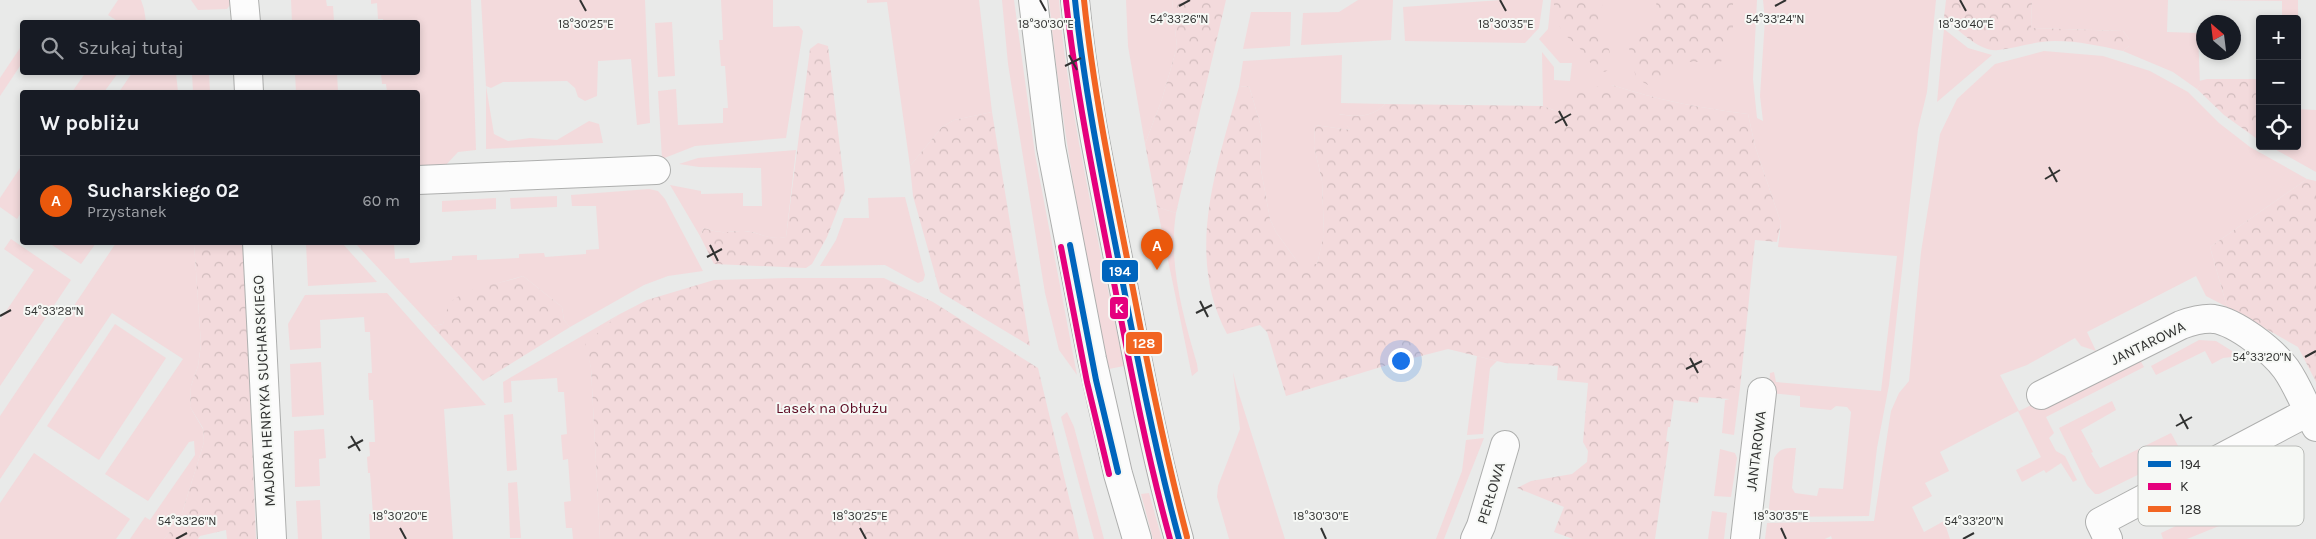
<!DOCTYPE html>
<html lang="pl">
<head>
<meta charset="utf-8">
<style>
	body { margin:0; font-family:Karla,sans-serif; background:#242831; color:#f1f3f6 }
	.controls { position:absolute; right:15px; top:15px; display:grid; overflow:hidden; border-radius:5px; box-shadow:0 2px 8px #0003 }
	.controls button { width:45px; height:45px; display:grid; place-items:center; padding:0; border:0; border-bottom:1px solid #363941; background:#171b24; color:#f1f3f6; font:25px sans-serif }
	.compass { position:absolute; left:2196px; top:15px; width:45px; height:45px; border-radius:50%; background:#171b24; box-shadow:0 2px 8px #0003; rotate:332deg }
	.you { position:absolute; left:1400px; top:360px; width:18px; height:18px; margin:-12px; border:4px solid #fff; border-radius:50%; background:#1a73e8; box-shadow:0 0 0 8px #1a73e833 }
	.badge { display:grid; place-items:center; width:32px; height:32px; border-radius:50%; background:#ea580c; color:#fff; font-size:16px; font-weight:700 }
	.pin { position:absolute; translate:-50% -41px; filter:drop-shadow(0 1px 2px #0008) }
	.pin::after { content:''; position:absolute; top:26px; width:18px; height:15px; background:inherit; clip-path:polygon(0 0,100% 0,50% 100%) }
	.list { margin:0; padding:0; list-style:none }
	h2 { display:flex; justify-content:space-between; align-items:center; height:65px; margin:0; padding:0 20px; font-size:21px }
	h2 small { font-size:16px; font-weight:400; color:#9ea1a6 }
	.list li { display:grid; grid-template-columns:32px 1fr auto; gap:15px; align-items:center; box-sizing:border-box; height:90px; padding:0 20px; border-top:1px solid #363941 }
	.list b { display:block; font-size:19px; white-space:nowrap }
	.list p { margin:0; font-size:16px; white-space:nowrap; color:#9ea1a6 }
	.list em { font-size:16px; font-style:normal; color:#9ea1a6 }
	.icon { flex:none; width:28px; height:28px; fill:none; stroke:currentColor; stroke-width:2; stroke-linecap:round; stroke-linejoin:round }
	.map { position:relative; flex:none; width:2316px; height:539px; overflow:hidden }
	.search { position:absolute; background:#171b24; box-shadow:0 2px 8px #0003; left:20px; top:20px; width:400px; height:55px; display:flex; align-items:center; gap:12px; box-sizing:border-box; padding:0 18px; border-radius:5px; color:#9ea1a6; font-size:19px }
	.panel { position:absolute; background:#171b24; box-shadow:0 2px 8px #0003; left:20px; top:90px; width:400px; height:155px; border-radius:5px }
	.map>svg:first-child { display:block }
	.green { fill:#f3dadc }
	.forest { fill:url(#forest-crowns) }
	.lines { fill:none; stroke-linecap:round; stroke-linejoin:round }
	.minor-casing { stroke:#aeafae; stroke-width:30 }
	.secondary-casing { stroke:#aeafae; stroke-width:30 }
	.minor { stroke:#fcfcfc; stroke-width:28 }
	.secondary { stroke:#fcfcfc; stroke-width:28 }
	.bus-1-casing { stroke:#f6f8f5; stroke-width:10 }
	.bus-2-casing { stroke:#f6f8f5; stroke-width:10 }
	.bus-3-casing { stroke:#f6f8f5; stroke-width:10 }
	.bus-1 { stroke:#0065bd; stroke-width:6 }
	.bus-2 { stroke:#e5007d; stroke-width:6 }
	.bus-3 { stroke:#f26522; stroke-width:6 }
	.ticks { fill:none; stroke:#313231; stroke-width:2 }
	.labels { text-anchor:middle; stroke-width:4; stroke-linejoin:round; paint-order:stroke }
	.street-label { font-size:15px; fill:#313231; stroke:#f6f8f5 }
	.park-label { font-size:15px; fill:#5c0a22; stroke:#f6f8f5 }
	.key { fill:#f6f8f5; stroke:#bbbdba; stroke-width:1 }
	.key-label { font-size:14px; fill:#313231 }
	.ticks-label { font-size:12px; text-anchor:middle; fill:#313231; stroke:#f6f8f5; stroke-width:4; stroke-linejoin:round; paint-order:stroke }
	.line-badge { stroke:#f6f8f5; stroke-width:2 }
	.badge-label { font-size:14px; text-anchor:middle; font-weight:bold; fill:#fff }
</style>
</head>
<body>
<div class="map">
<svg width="2316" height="539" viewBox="0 0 2316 539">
	<defs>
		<pattern id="forest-crowns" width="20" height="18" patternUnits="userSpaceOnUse" patternTransform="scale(1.25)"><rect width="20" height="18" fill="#f3dadc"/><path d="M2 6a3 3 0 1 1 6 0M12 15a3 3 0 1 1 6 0" fill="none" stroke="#d1bcbd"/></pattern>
	</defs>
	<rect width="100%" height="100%" fill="#e9eae9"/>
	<!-- green -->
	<g class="green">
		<path d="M118,0h23l3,9 2,13h-27l-11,-7z"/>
		<path d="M191,0h41v2l-5,7 -29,1z"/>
		<path d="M291,0h35l1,6h6l1,16h-42z"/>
		<path d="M371,0h100l5,150 -18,2 -15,16 -25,5v-81h-31l-1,-8h-4l-1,-11 37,-1v-50h-35v-3h-5l-1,-16 -6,1z"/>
		<path d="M481,0h164l5,123 -13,2 -6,-66 -33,2 -1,35 -12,5 -7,-4 -3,-9 -8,-7 -64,1 -12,6 -5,-2 8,48 14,7 22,-3 27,2 32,-19 10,3 4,19 -117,6v-63z"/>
		<path d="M721,0h52v27l26,-1 4,5 -17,107 -91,8 -33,13 -4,-68 18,-2 2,36 45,-2v-15h5l-3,-42h-4l-2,-26h4z"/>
		<path d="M867,0h112l13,112 -38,8 -12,7 -32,39 -23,-164 -20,1z"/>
		<path d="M1002,0h12l21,154 42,221 -18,-25 -14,-57 -37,-229z"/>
		<path d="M1049,0h10c3,48 12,95 20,143 14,74 29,149 45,223l-15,3c-26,-122 -48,-245 -60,-369z"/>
		<path d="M1126,0h46l5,47 -15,52 -17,45 -17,-98z"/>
		<path d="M1358,0h35l-2,40 -90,5 2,-32 36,-1z"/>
		<path d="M1501,0h42l-4,28 -14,15 -120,-2 -2,-34z"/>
		<path d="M1551,0h206l-4,79 4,39 6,3 -3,-25 5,-77 -2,-19h173l-9,92 -9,37 -29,256 -12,63 -8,68 -101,1 6,-59c6,-10 11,-10 22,-10l-4,40 3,5 22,3 2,-8 24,1 8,-77 -4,-5 -11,-1 -5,4 -31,-3v-11l-31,-3 1,-20 4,-1 2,10 105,9 16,-135 -119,-9 3,-24 -26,-77 -7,-32c-47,-6 -91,-14 -136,-29l-56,26 -13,-5 -1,-54 12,15v13l16,1 2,-18h-12l-21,-24 9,-10z"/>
		<path d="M2032,0h136l-1,32 31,1 2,52 -3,4 -24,-17 -50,-21 6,-5v-7l-6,-8 -92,-3z"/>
		<path d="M2210,0h88v36l-1,-17h-15v-18z"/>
		<path d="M1251,12h40l-1,34 -47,3z"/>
		<path d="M672,22l3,54 -17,1 -3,-54z"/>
		<path d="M1944,29l24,19 24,7 -55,47z"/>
		<path d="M22,45v18l-22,33v-18z"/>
		<path d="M2044,51l59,5 47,15 38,21 31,31 31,24 57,32 -97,68 17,60 -21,-11 -10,-20 -109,56 9,19 -15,-5 -6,-8 -48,27 -27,10 19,36 23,-11 5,7 93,-47 4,7 -98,50 8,16 -5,5 7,13 9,5 12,24 -4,2 -12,-19 -15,10 -2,-3 -22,12 -6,-12 25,-13 -23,-46 -78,41 9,19 -24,12 7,13 -20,11 12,25 20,-11 6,18h-118l-1,-3 -6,3h-60l2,-16 107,-2 17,-110 8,-18 10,-12 12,-129 19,-118 17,-35 38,-35z"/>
		<path d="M1342,55l-1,48 44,1c-13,14 -29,13 -46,10l11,16 -35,-5 -1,21 8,35 2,54 -7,29h-18l-23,-32 -6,-13 -10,-55 2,-34 -13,-44 -10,1 4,-26z"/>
		<path d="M86,72h32v1l-14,19h-32z"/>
		<path d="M132,73h44l2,19h-59z"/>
		<path d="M192,73h17l1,19h-17z"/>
		<path d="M295,73h42l1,19h-42z"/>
		<path d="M2297,109l19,1v62l-45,-25 26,-1z"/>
		<path d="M796,150l-10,87c-18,4 -25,-5 -42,-6 -19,0 -20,4 -40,-3l-4,8 -30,-51 31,6v3l42,-1v13h19l-1,-38 -62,-1 -20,-3 19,-6z"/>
		<path d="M22,165v46l-5,8 -17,-12v-9z"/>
		<path d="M649,189l9,2 7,8 38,72 -35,5 -24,9 -74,42 -6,-7 -2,-13 -39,-31 -28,8 -47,24 -5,16 -11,2 -77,-83h39l1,16 14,-1 1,5 42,-3v-4l25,-1v5l42,-2v-4l25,-1 1,4 41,-3v-4l13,-1 -3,-43h-24l-1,-11z"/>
		<path d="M557,196v11l-46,2 -1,-11z"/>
		<path d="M905,197l20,78 -2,6 -5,2 -33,-18 -65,1 16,-26 8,-22h25l-1,-20z"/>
		<path d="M496,198v11l-54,3v-11z"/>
		<path d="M1157,207l19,6c-8,51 7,102 21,151l1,7 -6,5z"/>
		<path d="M11,239l60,41 -71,106v-66l34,-50 -30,-21z"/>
		<path d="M49,243h47l-15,21z"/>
		<path d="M116,243h78l7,101 -3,22 -7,20 -1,21 13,22 1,13 -24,78 -16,19h-34l15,-22 5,3 45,-65 -1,-14 -5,1 -41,59 -43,-27 78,-115 -71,-46 -112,166v-63z"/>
		<path d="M306,243h36l35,39 -69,4z"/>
		<path d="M387,293l99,112 -42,4 9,130h-83l-1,-25h4l-3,-41h-2l-1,-16 3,-1 -1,-14h6l-2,-42h-4l-1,-27h4l-2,-41h-5l-1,-15 -44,3 1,28 -31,2 -2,-26 17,-29z"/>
		<path d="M618,315l-32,29 5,24 9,171h-27l-1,-11h-6l-2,-26 7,-1 -3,-42 -5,1 -2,-25 6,-1 -3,-42h-6l-1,-14 -46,3 1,21 -8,1 -1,-21z"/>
		<path d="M115,324l51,34 -67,102 -52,-34z"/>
		<path d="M2199,340l17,1 24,15 -17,2 -11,6 -7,-13 -49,24 -5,-9z"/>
		<path d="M1477,356l20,5 -7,7 -7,66 -16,1z"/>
		<path d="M321,362l3,53 -32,2 -2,-53z"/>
		<path d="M1233,372l4,16 48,151h-56l-12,-42 1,-11 22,-57z"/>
		<path d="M1730,388h10l-6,47 -12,-2 3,-33 5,-1z"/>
		<path d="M2112,401l4,9 -35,20 12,22 -2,1 9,15 71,-35 11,20 -83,41h-4l-8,-9 -28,-57z"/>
		<path d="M1067,412l7,15 30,112h-10l-33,-122z"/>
		<path d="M513,414l4,56 -10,1 -3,-56z"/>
		<path d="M324,429l2,29 -7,1 1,27 -25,1 -1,-56z"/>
		<path d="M1484,438l-40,101h-8l26,-68 4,-31z"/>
		<path d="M1720,449l15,4 2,5 -6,39 -17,-1z"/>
		<path d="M34,453l96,66 -14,20h-116v-36z"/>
		<path d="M2221,480l12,6 5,8 -18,10 9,18 -42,17h-24l-2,-6 55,-26 1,-8 -6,-14z"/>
		<path d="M517,482l4,56h-11l-2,-55z"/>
		<path d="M1149,493l13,46h-9l-12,-45z"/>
		<path d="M320,500l2,39h-24l-2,-38z"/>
		<path d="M1712,511l15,2 -3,26h-16z"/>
	</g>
	<!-- forest -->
	<g class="forest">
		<path d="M1172,0h54l-50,213 -19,-6 -12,-63 17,-45 15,-52z"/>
		<path d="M1553,0h50l-4,25 9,20 5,21 -8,6 -10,-3 -17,-23 -13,-11 -7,-11z"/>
		<path d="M1657,0h76v37l-15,31 -17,-6h-20l-15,18 -13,8 -17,-10 -7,-30 24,-26z"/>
		<path d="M1946,0h86l-1,28 92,3 6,8v7l-6,5c-22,-5 -45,-10 -68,-10 -20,0 -38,7 -57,9 -17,3 -43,-22 -54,-33z"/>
		<path d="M818,43l10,3 17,145 -18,46 -15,27 -6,4 -92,-4 -14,-28 4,-8c20,7 21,3 40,3 16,1 25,10 42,6l24,-188z"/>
		<path d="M2207,79h53v62l-36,-26 -27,-26 3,-4 -1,-4z"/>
		<path d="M1612,85c45,15 89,23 136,29l7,32 26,77 -4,19 -22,-2 -15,148h-10v11l-31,-2 -1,6 -24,-3 -4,27h-2l-2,14 3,1 -14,97h-82l-19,-7 10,-25 -47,-19 14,-7 41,-7 15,-12 1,-11 -5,-9 5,-59 -31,-3 1,-14 -53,-3 -57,-14 -54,14 -108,33 -19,-64 -7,-7 -33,9c-42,-79 -11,-166 12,-247l10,-1 13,44 -2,34 10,55 6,13 23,32h18l7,-30 -2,-53 -8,-35 1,-21 35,5 -12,-16c18,3 34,4 47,-10l158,2 13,5 8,-21z"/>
		<path d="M992,112l38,234 -90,-54 -27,-96 -3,-30 32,-39 12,-7z"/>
		<path d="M2307,179l9,2v201l-18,-35 -71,-40 -17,-60z"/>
		<path d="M194,243h50l12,296h-29l-1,-9 -26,6 -2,3h-34l16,-19 24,-78 -1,-14 -13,-21 1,-21 7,-20 3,-22z"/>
		<path d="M523,276l39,31 2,13 6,7 -87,54 -51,-55 11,-2c2,-8 4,-19 11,-25 20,-14 47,-15 69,-23z"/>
		<path d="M787,278h97l49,24 105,66 41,171h-479l-9,-171 -6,-24 33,-29 29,-15 67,-20z"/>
	</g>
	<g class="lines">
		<defs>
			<g id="minor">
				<path d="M244,0l2,22"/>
				<path d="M248,72l1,20"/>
				<path d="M418,180l238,-10"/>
				<path d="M257,242l15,297"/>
				<path d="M2041,395l140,-70c11,-4 21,-7 33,-6 22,3 59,32 72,50 12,17 20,39 30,58"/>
				<path d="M1475,539l6,-13 24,-81"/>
				<path d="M1745,539l17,-147"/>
				<path d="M2108,539l-8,-17 208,-110"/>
			</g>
			<g id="secondary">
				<path d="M1033,0l18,147 41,212 26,115 19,65"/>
				<path d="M1075,0c8,87 26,172 43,258 18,94 35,189 61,281"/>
			</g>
		</defs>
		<!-- minor casing -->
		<use href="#minor" class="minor-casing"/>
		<!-- secondary casing -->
		<use href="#secondary" class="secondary-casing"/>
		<!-- minor -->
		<use href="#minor" class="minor"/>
		<!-- secondary -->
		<use href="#secondary" class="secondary"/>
		<defs>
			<g id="bus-1">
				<path d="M1075,0c9,87 26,172 43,258 18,94 36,188 61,281"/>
				<path d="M1070,245l26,135 22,92"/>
			</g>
			<g id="bus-2">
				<path d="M1066,1c10,88 27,174 44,261 18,93 35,186 60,277"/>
				<path d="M1061,247l26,135 22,92"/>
			</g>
			<path id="bus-3" d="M1084,0c9,87 26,172 43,258 18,94 36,187 60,279"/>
		</defs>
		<!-- bus-1 casing -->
		<use href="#bus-1" class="bus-1-casing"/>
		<!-- bus-2 casing -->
		<use href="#bus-2" class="bus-2-casing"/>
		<!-- bus-3 casing -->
		<use href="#bus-3" class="bus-3-casing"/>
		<!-- bus-1 -->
		<use href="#bus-1" class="bus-1"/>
		<!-- bus-2 -->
		<use href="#bus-2" class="bus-2"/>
		<!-- bus-3 -->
		<use href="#bus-3" class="bus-3"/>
	</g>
	<!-- ticks -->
	<path class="ticks" d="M580,0l6,11M1040,0l6,11M1500,0l6,11M1960,0l6,11M1179,6l11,-6M1775,6l11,-6M1069,55l8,15M1065,66l16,-8M1559,111l8,15M1555,123l16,-9M2049,167l8,15M2045,179l15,-9M710,245l8,16M707,257l15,-8M1200,301l8,16M1196,313l16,-8M0,316l11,-6M2305,357l11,-6M1690,358l8,15M1686,369l16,-8M2180,414l8,15M2176,426l16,-9M351,436l9,15M348,448l15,-8M400,528l6,11M860,528l6,11M1321,528l5,11M1781,528l5,11M176,539l11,-6M1963,539l11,-6"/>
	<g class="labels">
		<!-- street labels -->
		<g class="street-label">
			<text transform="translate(2148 343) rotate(-26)" y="5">JANTAROWA</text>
			<text transform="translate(264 391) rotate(-93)" y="5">MAJORA HENRYKA SUCHARSKIEGO</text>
			<text transform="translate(1756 451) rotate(-83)" y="5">JANTAROWA</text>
			<text transform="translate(1491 493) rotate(-73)" y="5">PERŁOWA</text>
		</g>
		<!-- park labels -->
		<g class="park-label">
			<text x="832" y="413">Lasek na Obłużu</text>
		</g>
	</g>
	<!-- legend -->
	<rect x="2138" y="446" width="166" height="80" rx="8" class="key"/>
	<rect x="2148" y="461" width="23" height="6" fill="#0065bd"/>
	<rect x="2148" y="483" width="23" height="7" fill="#e5007d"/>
	<rect x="2148" y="506" width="23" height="6" fill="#f26522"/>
	<g class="key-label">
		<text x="2180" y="469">194</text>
		<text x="2180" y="491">K</text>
		<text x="2180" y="514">128</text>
	</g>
	<g class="ticks-label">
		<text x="1179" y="23">54°33'26"N</text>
		<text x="1775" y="23">54°33'24"N</text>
		<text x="586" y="28">18°30'25"E</text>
		<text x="1046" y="28">18°30'30"E</text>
		<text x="1506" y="28">18°30'35"E</text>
		<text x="1966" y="28">18°30'40"E</text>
		<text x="54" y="315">54°33'28"N</text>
		<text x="2262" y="361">54°33'20"N</text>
		<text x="400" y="520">18°30'20"E</text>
		<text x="860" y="520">18°30'25"E</text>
		<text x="1321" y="520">18°30'30"E</text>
		<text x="1781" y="520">18°30'35"E</text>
		<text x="187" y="525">54°33'26"N</text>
		<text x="1974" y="525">54°33'20"N</text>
	</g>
	<g class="line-badge">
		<rect x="1101" y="259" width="38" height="24" rx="5" fill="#0065bd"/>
		<rect x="1109" y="296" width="20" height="24" rx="5" fill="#e5007d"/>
		<rect x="1125" y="331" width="38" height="24" rx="5" fill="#f26522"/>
	</g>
	<g class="badge-label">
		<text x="1120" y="276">194</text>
		<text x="1119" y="313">K</text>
		<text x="1144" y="348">128</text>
	</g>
</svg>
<div class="controls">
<button>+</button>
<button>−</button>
<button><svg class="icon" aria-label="locate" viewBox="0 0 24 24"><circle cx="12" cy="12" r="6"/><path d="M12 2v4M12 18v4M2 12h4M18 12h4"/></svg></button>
</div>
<svg class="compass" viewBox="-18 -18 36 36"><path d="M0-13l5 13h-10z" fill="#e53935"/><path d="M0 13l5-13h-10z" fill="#9ea1a6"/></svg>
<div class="you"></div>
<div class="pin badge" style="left:1157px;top:270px">A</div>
<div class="search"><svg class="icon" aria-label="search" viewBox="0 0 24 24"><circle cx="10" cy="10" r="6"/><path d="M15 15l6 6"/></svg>Szukaj tutaj</div>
<section class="panel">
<h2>W pobliżu<small></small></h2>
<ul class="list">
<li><span class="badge">A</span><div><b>Sucharskiego 02</b><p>Przystanek</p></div><em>60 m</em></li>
</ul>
</section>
</div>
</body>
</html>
